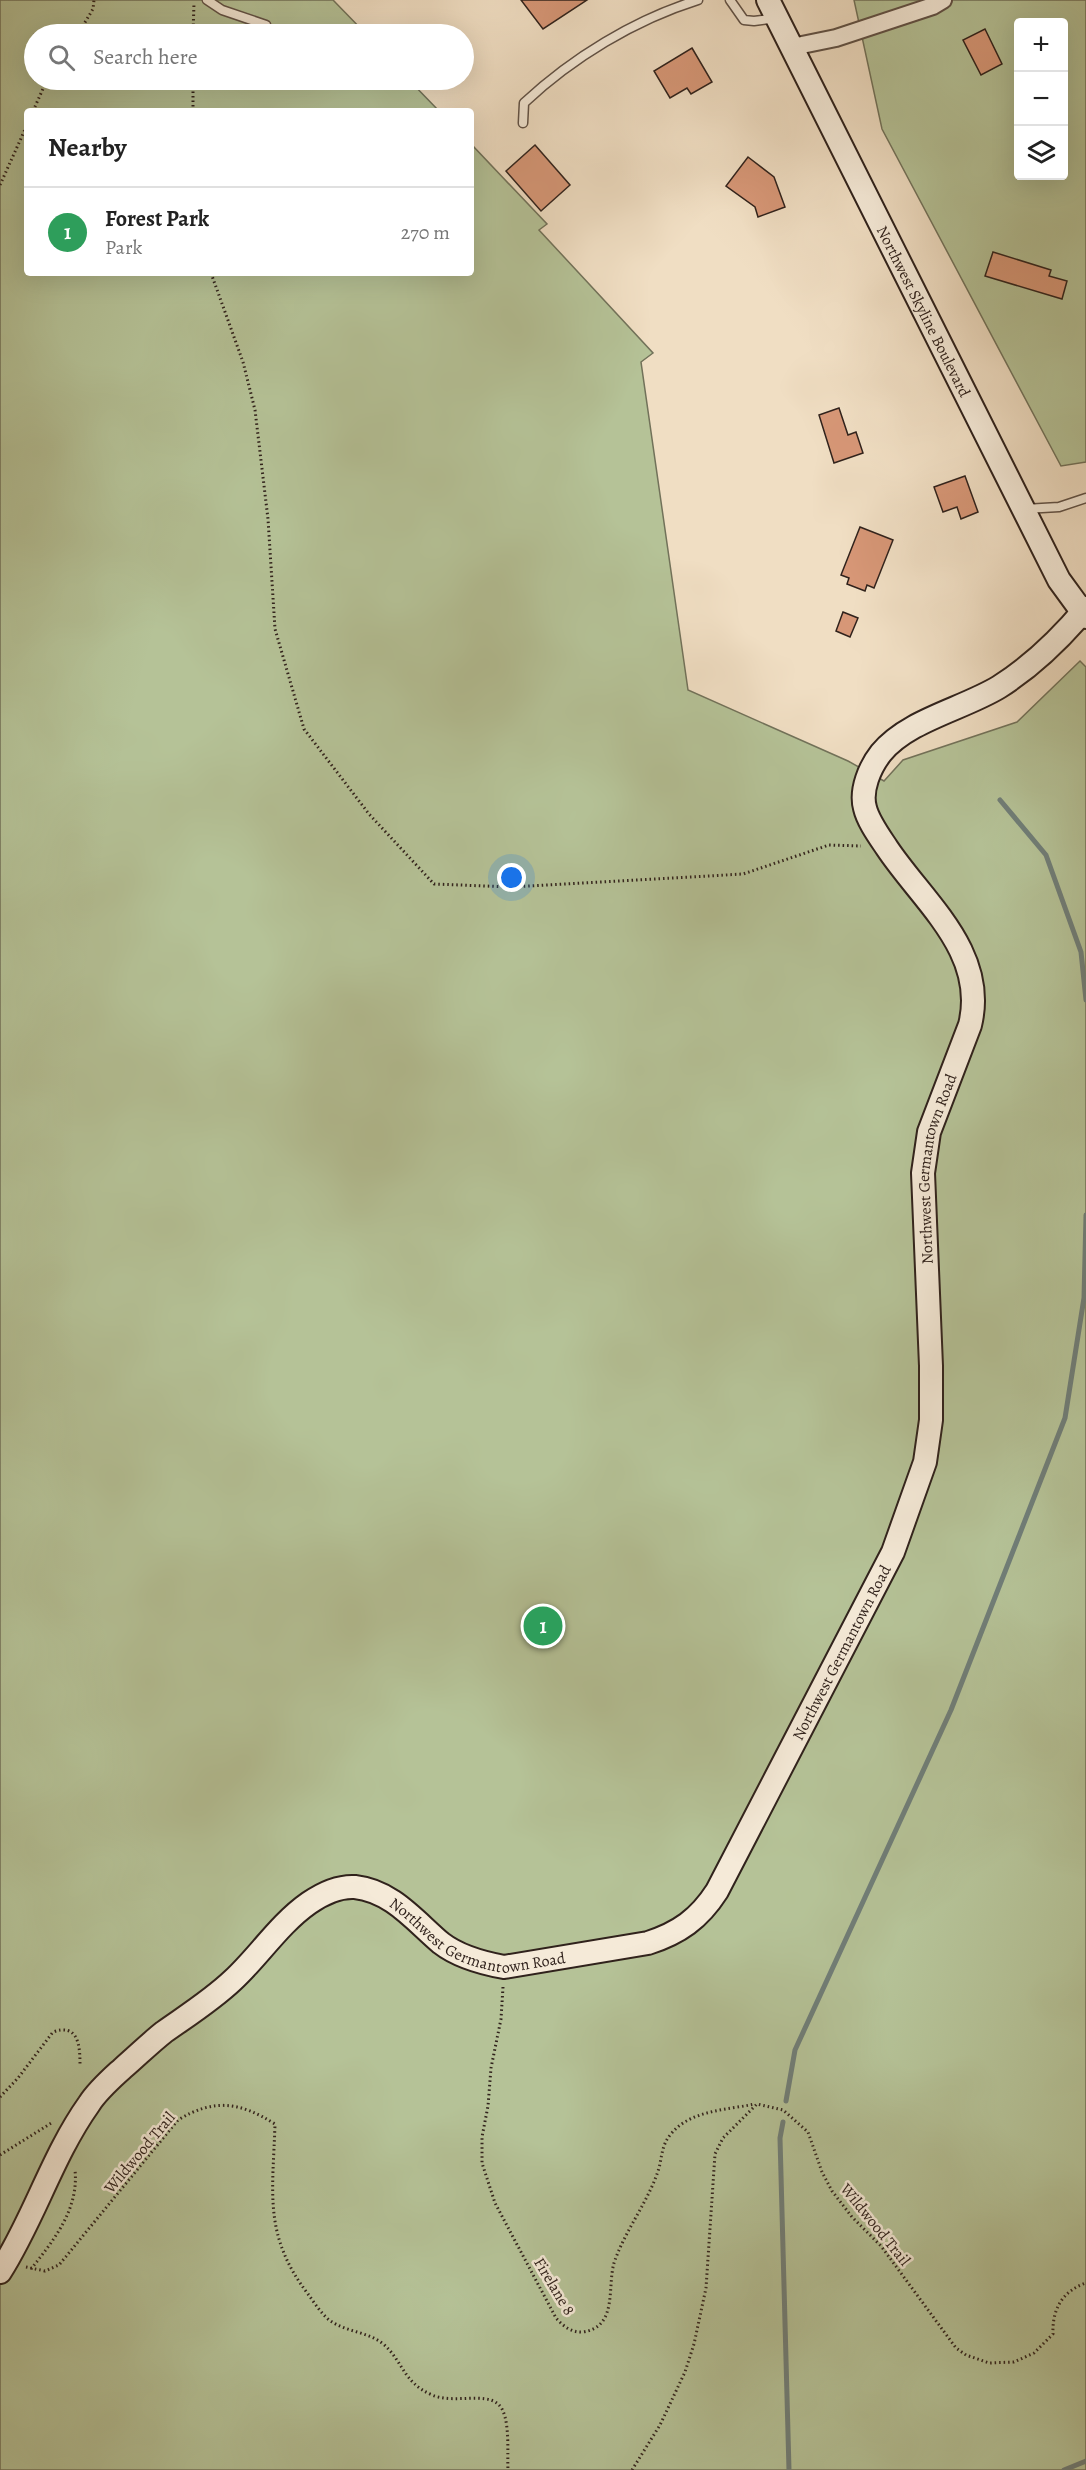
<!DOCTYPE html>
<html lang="en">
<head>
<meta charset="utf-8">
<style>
	body { margin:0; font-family:Alegreya,serif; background:#f2f2f2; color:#222 }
	.controls { position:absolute; right:18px; top:18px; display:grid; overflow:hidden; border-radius:6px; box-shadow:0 6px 24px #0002 }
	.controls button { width:54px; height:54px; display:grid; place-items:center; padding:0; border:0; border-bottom:2px solid #e0e0e0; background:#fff; color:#222; font:30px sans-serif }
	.you { position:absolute; left:512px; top:878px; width:21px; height:21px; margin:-15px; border:4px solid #fff; border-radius:50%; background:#1a73e8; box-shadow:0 0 0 9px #1a73e833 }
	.badge { display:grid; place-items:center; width:39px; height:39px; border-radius:50%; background:#8f2418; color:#fff; font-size:20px; font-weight:700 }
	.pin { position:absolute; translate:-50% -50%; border:3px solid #fff; box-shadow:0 2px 6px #0006 }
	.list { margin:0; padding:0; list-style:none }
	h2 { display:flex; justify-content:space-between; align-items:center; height:78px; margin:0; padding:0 24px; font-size:26px }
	h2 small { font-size:20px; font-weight:400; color:#767676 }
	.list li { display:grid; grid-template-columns:39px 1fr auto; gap:18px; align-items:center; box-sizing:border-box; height:90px; padding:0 24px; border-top:2px solid #e0e0e0 }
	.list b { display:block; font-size:22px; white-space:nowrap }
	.list p { margin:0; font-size:20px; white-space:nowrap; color:#767676 }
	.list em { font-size:20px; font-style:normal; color:#767676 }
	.icon { flex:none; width:33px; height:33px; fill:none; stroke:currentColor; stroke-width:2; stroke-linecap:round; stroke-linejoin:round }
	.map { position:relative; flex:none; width:1086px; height:2470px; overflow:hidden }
	.search { position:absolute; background:#fff; box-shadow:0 6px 24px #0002; left:24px; top:24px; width:450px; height:66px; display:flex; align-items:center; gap:15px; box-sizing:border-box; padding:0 21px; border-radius:33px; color:#767676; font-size:22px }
	.panel { position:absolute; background:#fff; box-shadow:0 6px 24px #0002; left:24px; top:108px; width:450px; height:168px; border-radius:6px }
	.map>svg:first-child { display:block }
	.green { fill:#b5c297; stroke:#72725a; stroke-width:1.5; fill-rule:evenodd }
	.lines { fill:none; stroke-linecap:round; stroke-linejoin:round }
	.stream { stroke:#707e78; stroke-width:5 }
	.building { fill:#d79777; stroke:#30221c; stroke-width:1.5 }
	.service-casing { stroke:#605146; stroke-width:11 }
	.minor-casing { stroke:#605146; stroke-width:20 }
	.secondary-casing { stroke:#30221c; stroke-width:26 }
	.path { stroke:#30221c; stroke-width:3; stroke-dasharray:1.5 3; stroke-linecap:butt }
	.service { stroke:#f5ead8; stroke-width:8 }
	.minor { stroke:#f5ead8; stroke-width:16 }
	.secondary { stroke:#f5ead8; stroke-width:22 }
	.labels { text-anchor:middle; stroke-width:5; stroke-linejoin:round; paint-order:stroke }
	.street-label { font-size:16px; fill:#30221c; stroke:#f5ead8 }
</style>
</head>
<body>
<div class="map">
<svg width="1086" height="2470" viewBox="0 0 1086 2470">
	<rect width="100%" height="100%" fill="#f0dec3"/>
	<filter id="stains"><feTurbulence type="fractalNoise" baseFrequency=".00333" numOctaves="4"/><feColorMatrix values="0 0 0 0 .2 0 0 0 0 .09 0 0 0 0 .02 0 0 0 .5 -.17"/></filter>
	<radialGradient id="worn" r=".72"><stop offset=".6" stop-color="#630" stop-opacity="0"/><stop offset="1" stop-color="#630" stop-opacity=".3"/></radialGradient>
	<!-- green -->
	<g class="green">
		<path d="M0,0h333l33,34h-332v46h375l30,31h-412v162h444v-129l76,80 -8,6 114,123 -12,9 47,328 160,71 36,20 19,-21 114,-38 63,-61 6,6v1803h-1086z"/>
		<path d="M854,0h232v462l-25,4 -179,-337zM1018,22h46v154h-46z"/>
	</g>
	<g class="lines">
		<!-- stream -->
		<g class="stream">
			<path d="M1000,800l46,55 35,97 5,48"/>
			<path d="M786,2101l9,-51 156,-340 114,-292 19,-120 2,-83"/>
			<path d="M783,2122l-3,16 9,332"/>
			<path d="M1064,2470l22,-9"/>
		</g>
	</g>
	<!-- building -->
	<g class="building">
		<path d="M521,0h66l-44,29z"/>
		<path d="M985,29l17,35 -21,11 -18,-35z"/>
		<path d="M692,48l20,34 -21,12 -4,-6 -17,10 -16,-27z"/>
		<path d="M535,145l35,40 -29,26 -35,-40z"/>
		<path d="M748,157l26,20 11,30 -27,10 -3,-10 -29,-21z"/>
		<path d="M993,252l58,18 -2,6 18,5 -5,18 -77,-23z"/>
		<path d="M839,408l9,27 8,-3 7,21 -29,10 -15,-48z"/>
		<path d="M965,476l13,36 -17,7 -4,-12 -14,5 -9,-25z"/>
		<path d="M860,527l33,13 -19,48 -7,-3 -2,6 -18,-7 2,-6 -8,-3z"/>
		<path d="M843,612l15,6 -8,19 -14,-6z"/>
	</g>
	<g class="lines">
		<defs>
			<g id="service">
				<path d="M207,0l15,10 44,15"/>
				<path d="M730,0l14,20 10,1 23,-3"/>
				<path d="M523,123l1,-20c48,-45 110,-83 174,-103"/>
				<path d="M1025,509l34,-2 27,-9"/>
			</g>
			<path id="minor" d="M792,47l44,-9 97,-32 10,-6"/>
			<g id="secondary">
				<path id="s1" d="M768,0l291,580 27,37"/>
				<path id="s2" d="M0,2272c34,-53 52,-116 89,-168 9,-14 22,-25 34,-36 14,-12 27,-25 41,-36 24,-17 48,-32 69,-52 26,-24 46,-56 76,-77 13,-9 29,-17 46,-16 37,4 60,34 86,56 18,14 41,20 63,24l144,-24c31,-10 51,-24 69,-52l176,-339 32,-90 6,-42v-54l-8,-193 6,-41 41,-107c18,-73 -47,-123 -83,-177 -8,-12 -19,-27 -22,-40 -5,-18 5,-41 16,-55 27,-33 82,-44 118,-66 33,-21 62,-49 87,-79"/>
			</g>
		</defs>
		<!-- service casing -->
		<use href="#service" class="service-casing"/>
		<!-- minor casing -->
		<use href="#minor" class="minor-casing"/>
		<!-- secondary casing -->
		<use href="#secondary" class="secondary-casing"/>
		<!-- path -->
		<g class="path">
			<path d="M78,34l15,-25 1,-9"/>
			<path d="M179,34l14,-3"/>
			<path d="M193,34l1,-31"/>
			<path d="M33,111l14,-31"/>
			<path d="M193,111v-31"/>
			<path d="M0,185l27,-60"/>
			<path d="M211,273l32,89 12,48 13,109 7,110 29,100 65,85 65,70 77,3 232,-13 86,-29 32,1"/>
			<path d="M503,1987l-2,32 -10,49 -3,38 -6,31v26l13,40 61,115c7,8 16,15 27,14 35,-5 24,-45 31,-69 11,-33 35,-62 45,-95 3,-12 3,-24 12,-34 19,-24 56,-24 84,-30"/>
			<path d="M0,2097l18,-19 35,-46c25,-9 27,13 27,32"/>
			<path d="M0,2155l53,-33"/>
			<path d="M26,2267l19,4 14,-6 119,-145c36,-22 62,-18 97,4 -2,69 -12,111 33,170 6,8 12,18 20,25 16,13 38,12 54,24 21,17 20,39 50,52 21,9 53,-3 66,9 13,11 9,49 10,66"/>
			<path d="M31,2269c23,-29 48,-60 44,-99"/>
			<path d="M632,2470l28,-45 25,-53 9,-28 12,-56 9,-134 8,-16 34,-34 26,6 25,22 14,40 10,19 20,26 29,29 75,102 10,7 23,8 25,-1 20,-9 19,-19c-1,-24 9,-43 33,-51"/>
		</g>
		<!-- service -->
		<use href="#service" class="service"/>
		<!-- minor -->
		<use href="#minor" class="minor"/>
		<!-- secondary -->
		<use href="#secondary" class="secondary"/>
	</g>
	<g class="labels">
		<!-- street labels -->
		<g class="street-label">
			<text dy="6" stroke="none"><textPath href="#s1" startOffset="348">Northwest Skyline Boulevard</textPath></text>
			<text dy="6" stroke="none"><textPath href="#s2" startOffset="1719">Northwest Germantown Road</textPath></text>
			<text dy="6" stroke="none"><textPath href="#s2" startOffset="1215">Northwest Germantown Road</textPath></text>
			<text dy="6" stroke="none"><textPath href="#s2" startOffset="676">Northwest Germantown Road</textPath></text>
			<text transform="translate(139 2152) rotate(-50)" y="6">Wildwood Trail</text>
			<text transform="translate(876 2224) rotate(51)" y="6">Wildwood Trail</text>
			<text transform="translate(555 2286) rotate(59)" y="6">Firelane 8</text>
		</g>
	</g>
	<rect width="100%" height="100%" filter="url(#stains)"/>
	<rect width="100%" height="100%" fill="url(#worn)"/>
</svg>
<div class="controls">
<button>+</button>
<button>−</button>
<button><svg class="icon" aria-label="layers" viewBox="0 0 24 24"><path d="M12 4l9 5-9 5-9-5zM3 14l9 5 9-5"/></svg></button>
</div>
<div class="you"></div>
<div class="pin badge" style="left:543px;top:1626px;background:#2e9e5b">1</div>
<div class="search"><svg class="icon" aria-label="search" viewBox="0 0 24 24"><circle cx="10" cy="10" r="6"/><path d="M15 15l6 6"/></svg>Search here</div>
<section class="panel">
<h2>Nearby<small></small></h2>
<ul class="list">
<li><span class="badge" style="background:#2e9e5b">1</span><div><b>Forest Park</b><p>Park</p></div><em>270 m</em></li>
</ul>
</section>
</div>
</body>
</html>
